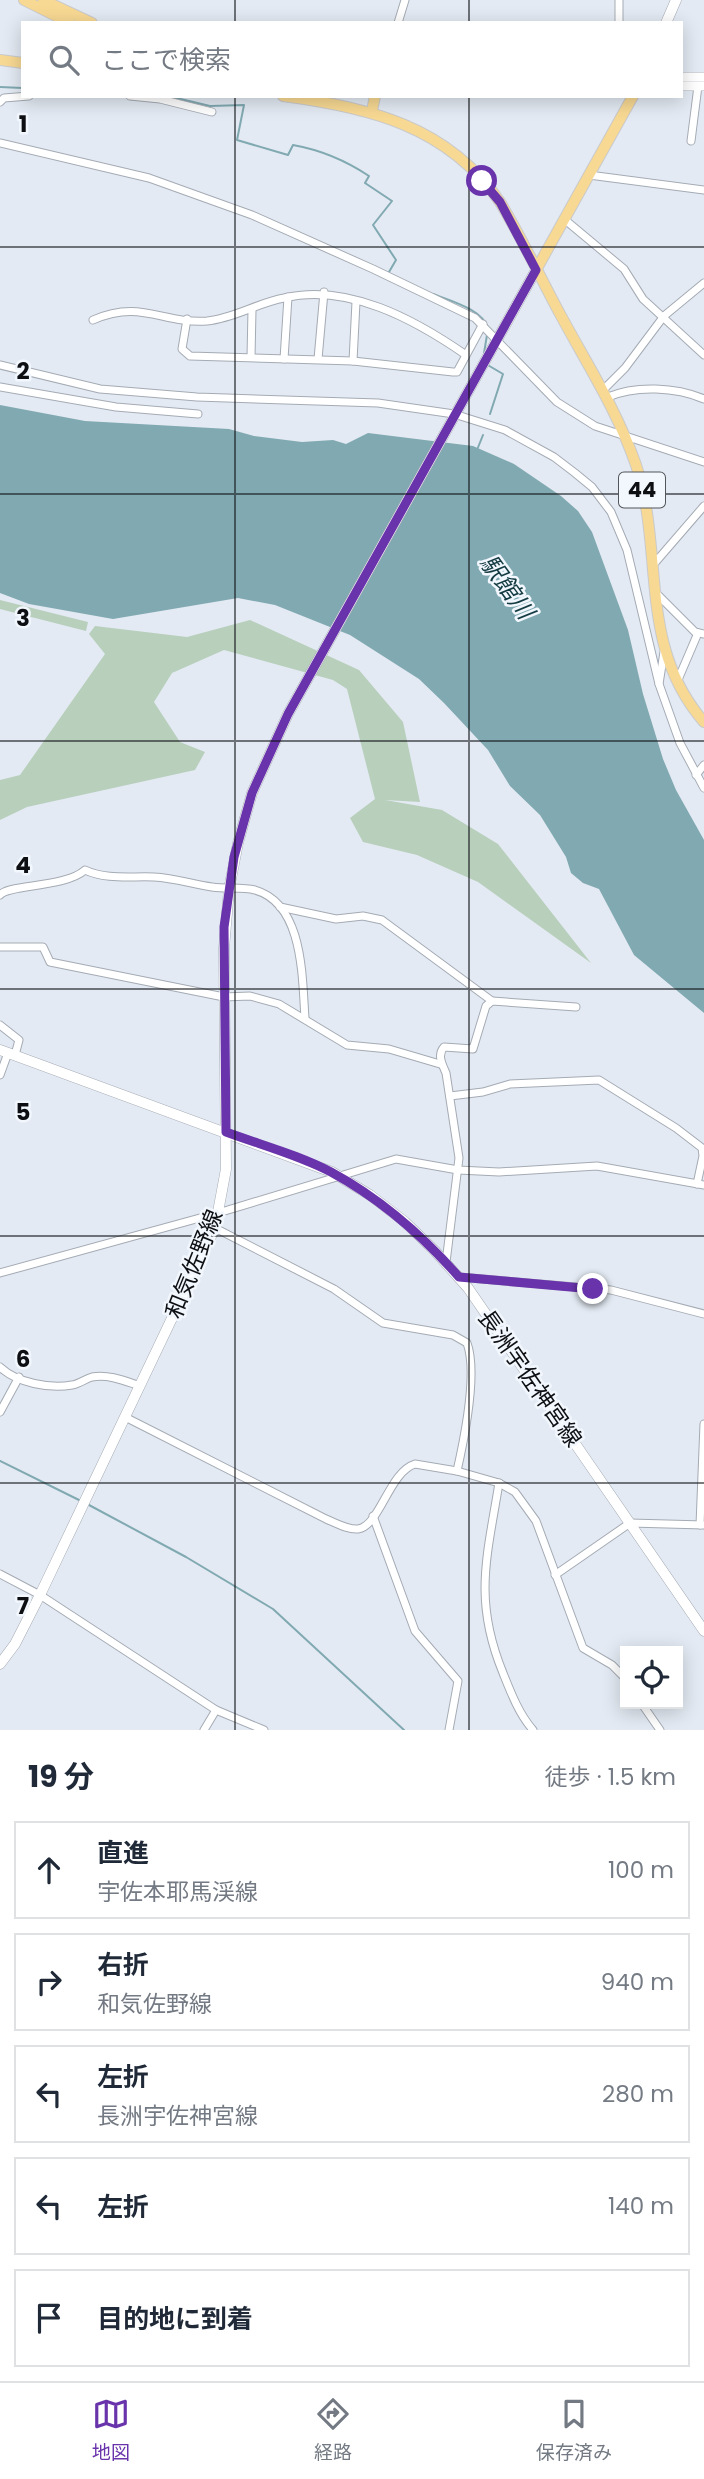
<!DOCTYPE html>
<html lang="ja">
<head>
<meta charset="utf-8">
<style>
	body { margin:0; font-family:Poppins,"Noto Sans JP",sans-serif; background:#f2f2f3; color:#1f2937 }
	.controls { position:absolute; right:21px; bottom:21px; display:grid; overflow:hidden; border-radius:0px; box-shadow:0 4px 18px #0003 }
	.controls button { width:63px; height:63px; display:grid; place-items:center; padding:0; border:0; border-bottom:2px solid #e0e1e3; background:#fff; color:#1f2937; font:35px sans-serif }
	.stop { position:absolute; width:21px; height:21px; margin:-16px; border:5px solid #6934ab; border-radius:50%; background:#fff }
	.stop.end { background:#6934ab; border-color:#fff; box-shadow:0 2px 7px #0008 }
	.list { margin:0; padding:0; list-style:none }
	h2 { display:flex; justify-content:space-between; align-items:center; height:91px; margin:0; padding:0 28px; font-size:30px }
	h2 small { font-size:23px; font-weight:400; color:#747a83 }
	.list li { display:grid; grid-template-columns:46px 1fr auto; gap:21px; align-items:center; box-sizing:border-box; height:98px; margin:0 14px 14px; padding:0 14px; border:2px solid #e0e1e3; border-radius:0px }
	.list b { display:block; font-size:26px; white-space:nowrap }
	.list p { margin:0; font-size:23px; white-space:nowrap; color:#747a83 }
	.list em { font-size:23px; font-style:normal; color:#747a83 }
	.icon { flex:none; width:38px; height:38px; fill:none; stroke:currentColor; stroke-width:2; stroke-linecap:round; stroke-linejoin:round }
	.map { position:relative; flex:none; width:704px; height:1730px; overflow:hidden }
	.search { position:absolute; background:#fff; box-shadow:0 4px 18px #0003; left:21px; right:21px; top:21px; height:77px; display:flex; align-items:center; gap:18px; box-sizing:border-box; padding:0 24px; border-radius:0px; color:#747a83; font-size:26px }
	.sheet { height:651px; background:#fff }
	nav { display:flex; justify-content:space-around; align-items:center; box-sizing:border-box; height:98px; border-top:2px solid #e0e1e3; background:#fff; font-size:19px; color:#747a83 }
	nav a { display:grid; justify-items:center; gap:4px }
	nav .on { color:#6934ab }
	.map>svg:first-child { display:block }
	.green { fill:#b8cfbc }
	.water { fill:#81a9b1 }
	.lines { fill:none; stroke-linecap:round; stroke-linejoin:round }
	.stream { stroke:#81a9b1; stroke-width:2 }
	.minor-casing { stroke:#a5abb4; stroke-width:9 }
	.tertiary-casing { stroke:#a5abb4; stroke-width:10 }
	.secondary-casing { stroke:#a5abb4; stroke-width:11 }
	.primary-casing { stroke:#cacacb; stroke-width:12 }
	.minor { stroke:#fff; stroke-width:7 }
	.tertiary { stroke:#fff; stroke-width:9 }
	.secondary { stroke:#fff; stroke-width:10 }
	.primary { stroke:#f8d993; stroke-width:10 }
	.route { stroke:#6934ab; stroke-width:9 }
	.grid { fill:none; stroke:#0d0f12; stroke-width:2; stroke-opacity:0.55 }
	.labels { text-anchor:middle; stroke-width:5; stroke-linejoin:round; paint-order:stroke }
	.shield { fill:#f2f7fe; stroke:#525559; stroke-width:2 }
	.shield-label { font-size:21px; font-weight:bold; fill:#0d0f12 }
	.street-label { font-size:23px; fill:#0d0f12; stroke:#f2f7fe }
	.water-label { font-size:24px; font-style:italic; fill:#143b42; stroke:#f2f7fe }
	.grid-label { font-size:23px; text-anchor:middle; font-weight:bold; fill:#0d0f12; stroke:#f2f7fe; stroke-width:5; stroke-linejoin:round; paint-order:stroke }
</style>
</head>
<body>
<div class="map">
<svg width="704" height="1730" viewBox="0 0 704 1730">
	<rect width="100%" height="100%" fill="#e3eaf3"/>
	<!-- green -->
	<g class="green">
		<path d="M0,600l88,22 -2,9 -86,-22z"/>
		<path d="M250,620l109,50 44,52 17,80 -35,-2 57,10 56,34 93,119 -113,-81 -61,-27 -54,-13 -13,-24 25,-19 -28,-110 -14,-9 -109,-30 -52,23 -18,29 26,40 25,10 -10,18 -168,37 -27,13v-40l20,-5 85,-121 -16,-20 6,-8 92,11z"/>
	</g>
	<!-- water -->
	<path class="water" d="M0,405l85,16 144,8 25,7 48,6 31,-2 13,4 22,-11 105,13 41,18 47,32 17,15 14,21 36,98 15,64 20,65 13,31 28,50v173l-70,-58 -35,-66 -16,-6 -12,-10 -5,-16 -26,-42 -30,-29 -22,-36 -44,-47 -25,-24 -69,-44 -75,-30 -37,-7 -125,21 -84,-15 -29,-11z"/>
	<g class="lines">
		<!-- stream -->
		<g class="stream">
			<path d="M0,87l23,1"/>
			<path d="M168,96l42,10 34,-1 -7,35 51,15 5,-10c28,5 52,15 76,31l-4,7 27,18 -19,24 23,35 -7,12"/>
			<path d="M433,294c18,7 51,16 55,35"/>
			<path d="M484,353l3,-18"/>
			<path d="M486,364l17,10 -13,40"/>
			<path d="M477,450l6,-15"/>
			<path d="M0,1461l81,40"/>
			<path d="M89,1505l97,52 87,52 131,121"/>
		</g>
		<defs>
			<g id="minor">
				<path d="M619,0v23"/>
				<path d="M398,23l7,-23"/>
				<path d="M130,96l30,3 52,13"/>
				<path d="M0,102l4,-4 25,-2"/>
				<path d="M691,141l7,-55"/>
				<path d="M0,143l149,35 103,37 121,54 102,49 82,84 38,24 109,36"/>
				<path d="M589,175l115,15"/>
				<path d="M564,219l60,50 19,30 61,56"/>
				<path d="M187,319l-5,30 8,7 163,5 100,11h4l26,-48"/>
				<path d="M93,320c48,-21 69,4 114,1 28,-3 50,-18 77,-23 64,-15 130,21 182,57"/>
				<path d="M251,357l1,-47"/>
				<path d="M284,359l4,-62"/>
				<path d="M318,359l6,-67"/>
				<path d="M353,361l3,-59"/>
				<path d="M0,365l100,24 97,8 181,6 76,11 51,16 49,27 21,16 17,14 19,25 16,38 32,134"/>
				<path d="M0,387l116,20 82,7"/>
				<path d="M604,389l21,-21 39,-52 40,-33"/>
				<path d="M608,397c28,-12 68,-10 96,2"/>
				<path d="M653,565l51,-59"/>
				<path d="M655,592l40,40 9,2"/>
				<path d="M664,652l-5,32 21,59 24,45"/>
				<path d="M677,682l21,-49"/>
				<path d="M696,775l8,-10"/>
				<path d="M0,895c8,-11 65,-7 85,-25 21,10 46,6 69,7 20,1 38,7 58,10 14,2 30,0 43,3 49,14 47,88 50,128"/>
				<path d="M280,907l56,12 27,-3 19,4 110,81"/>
				<path d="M0,947h43l7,15 174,35 26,-1 29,8 68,41 42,4 51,15"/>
				<path d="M0,1025l19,15 -4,15"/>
				<path d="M0,1075l8,-22"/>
				<path d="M450,1096l33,-4 27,-8 89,-4 77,48 26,20 1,8 -6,28"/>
				<path d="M215,1228l119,61 49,34 70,12 14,8c11,30 -3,97 -10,128"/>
				<path d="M446,1262l13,-104 -13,-85c-4,-9 -9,-18 -2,-26l29,2 13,-43 6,-5 84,6"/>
				<path d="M0,1273l218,-60 178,-54 62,11 41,2 98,-6 107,19"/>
				<path d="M459,1277l152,13 93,24"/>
				<path d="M0,1367c17,16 50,22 72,18 7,-1 13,-6 20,-8 17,-3 33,4 48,9"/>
				<path d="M0,1412l19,-35"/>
				<path d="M125,1417l201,102c10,4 22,11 32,10 22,-3 31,-57 57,-65l42,7 42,12 16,9 21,29 47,127 29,17 13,13"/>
				<path d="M499,1483c-12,74 -26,117 4,190 8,20 16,41 30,57"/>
				<path d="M373,1516l42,115 43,50 -9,49"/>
				<path d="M700,1525l4,-101"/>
				<path d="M0,1574l40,21 176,115 48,20"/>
				<path d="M555,1575l75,-52 74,2"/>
				<path d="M642,1704l18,26"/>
				<path d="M204,1730l12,-20"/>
			</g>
			<g id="tertiary">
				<path d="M681,77h23"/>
				<path d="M681,86h23"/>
			</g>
			<g id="secondary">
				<path d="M666,23l10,-23"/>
				<path d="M0,1050l332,122 38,23 35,27 30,29 33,37 236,343"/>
				<path d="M0,1664l15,-20 25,-49 175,-367 11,-59 -2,-221 5,-59 9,-46 14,-50 36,-79 248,-444"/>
			</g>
			<g id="primary">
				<path d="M24,0l46,23"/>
				<path d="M43,0l49,23"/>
				<path d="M0,60l23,3"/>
				<path d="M283,96c85,11 165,30 217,106 22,36 40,75 60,112 27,50 57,96 76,151 29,89 1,180 68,257"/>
				<path d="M372,111l3,-15"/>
				<path d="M536,270l97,-174"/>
			</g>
		</defs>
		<!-- minor casing -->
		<use href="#minor" class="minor-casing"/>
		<!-- tertiary casing -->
		<use href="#tertiary" class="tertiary-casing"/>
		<!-- secondary casing -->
		<use href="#secondary" class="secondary-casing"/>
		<!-- primary casing -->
		<use href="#primary" class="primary-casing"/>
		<!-- minor -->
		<use href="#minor" class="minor"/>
		<!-- tertiary -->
		<use href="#tertiary" class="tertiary"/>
		<!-- secondary -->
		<use href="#secondary" class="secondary"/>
		<!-- primary -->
		<use href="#primary" class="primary"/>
	</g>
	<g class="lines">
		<!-- route -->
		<path class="route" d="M482,181l18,21 36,68 -248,444 -36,79 -18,64 -10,70 2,205c35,13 73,23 105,40 50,27 91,63 128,105l134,12"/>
	</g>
	<!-- grid -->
	<path class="grid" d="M235,0v23M469,0v23M235,96v1634M469,96v1634M0,247h704M0,494h704M0,741h704M0,989h704M0,1236h704M0,1483h704"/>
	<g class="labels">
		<!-- shield labels -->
		<rect class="shield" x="619" y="472.5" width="46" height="35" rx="5"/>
		<g class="shield-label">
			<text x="642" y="497">44</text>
		</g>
		<!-- street labels -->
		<g class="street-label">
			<text transform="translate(194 1264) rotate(-68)" y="8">和気佐野線</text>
			<text transform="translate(530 1378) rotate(55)" y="8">長洲宇佐神宮線</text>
		</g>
		<!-- water labels -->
		<g class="water-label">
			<text transform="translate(507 587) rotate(54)" y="8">駅館川</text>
		</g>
	</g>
	<g class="grid-label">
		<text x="23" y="132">1</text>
		<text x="23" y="379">2</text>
		<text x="23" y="626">3</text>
		<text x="23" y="873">4</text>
		<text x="23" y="1120">5</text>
		<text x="23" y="1367">6</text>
		<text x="23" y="1614">7</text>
	</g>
</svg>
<div class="controls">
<button><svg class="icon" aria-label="locate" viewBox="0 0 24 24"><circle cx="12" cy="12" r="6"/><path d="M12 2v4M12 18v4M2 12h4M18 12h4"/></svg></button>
</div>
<div class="stop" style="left:482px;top:181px"></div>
<div class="stop end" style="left:593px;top:1289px"></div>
<div class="search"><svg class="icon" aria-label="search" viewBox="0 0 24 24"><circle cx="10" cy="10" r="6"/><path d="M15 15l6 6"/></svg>ここで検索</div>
</div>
<section class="sheet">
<h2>19 分<small>徒歩 · 1.5 km</small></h2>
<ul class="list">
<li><svg class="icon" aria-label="ahead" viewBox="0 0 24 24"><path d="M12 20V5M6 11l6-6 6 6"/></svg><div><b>直進</b><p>宇佐本耶馬渓線</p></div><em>100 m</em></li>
<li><svg class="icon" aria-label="right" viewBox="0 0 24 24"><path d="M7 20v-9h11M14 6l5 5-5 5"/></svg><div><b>右折</b><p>和気佐野線</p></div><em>940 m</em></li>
<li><svg class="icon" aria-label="left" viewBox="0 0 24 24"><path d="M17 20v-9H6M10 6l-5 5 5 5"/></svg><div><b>左折</b><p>長洲宇佐神宮線</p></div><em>280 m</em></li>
<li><svg class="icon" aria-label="left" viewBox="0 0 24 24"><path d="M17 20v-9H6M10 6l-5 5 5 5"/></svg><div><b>左折</b></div><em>140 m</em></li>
<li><svg class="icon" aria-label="arrive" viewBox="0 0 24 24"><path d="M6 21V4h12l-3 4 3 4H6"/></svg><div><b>目的地に到着</b></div></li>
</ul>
</section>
<nav>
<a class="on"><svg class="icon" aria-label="map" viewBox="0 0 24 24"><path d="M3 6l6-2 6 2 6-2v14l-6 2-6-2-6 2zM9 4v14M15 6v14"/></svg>地図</a>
<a><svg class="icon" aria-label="directions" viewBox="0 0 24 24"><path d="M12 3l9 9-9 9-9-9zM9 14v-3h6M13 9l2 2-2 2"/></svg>経路</a>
<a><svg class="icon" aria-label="saved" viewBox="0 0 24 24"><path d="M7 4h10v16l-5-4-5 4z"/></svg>保存済み</a>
</nav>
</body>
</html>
